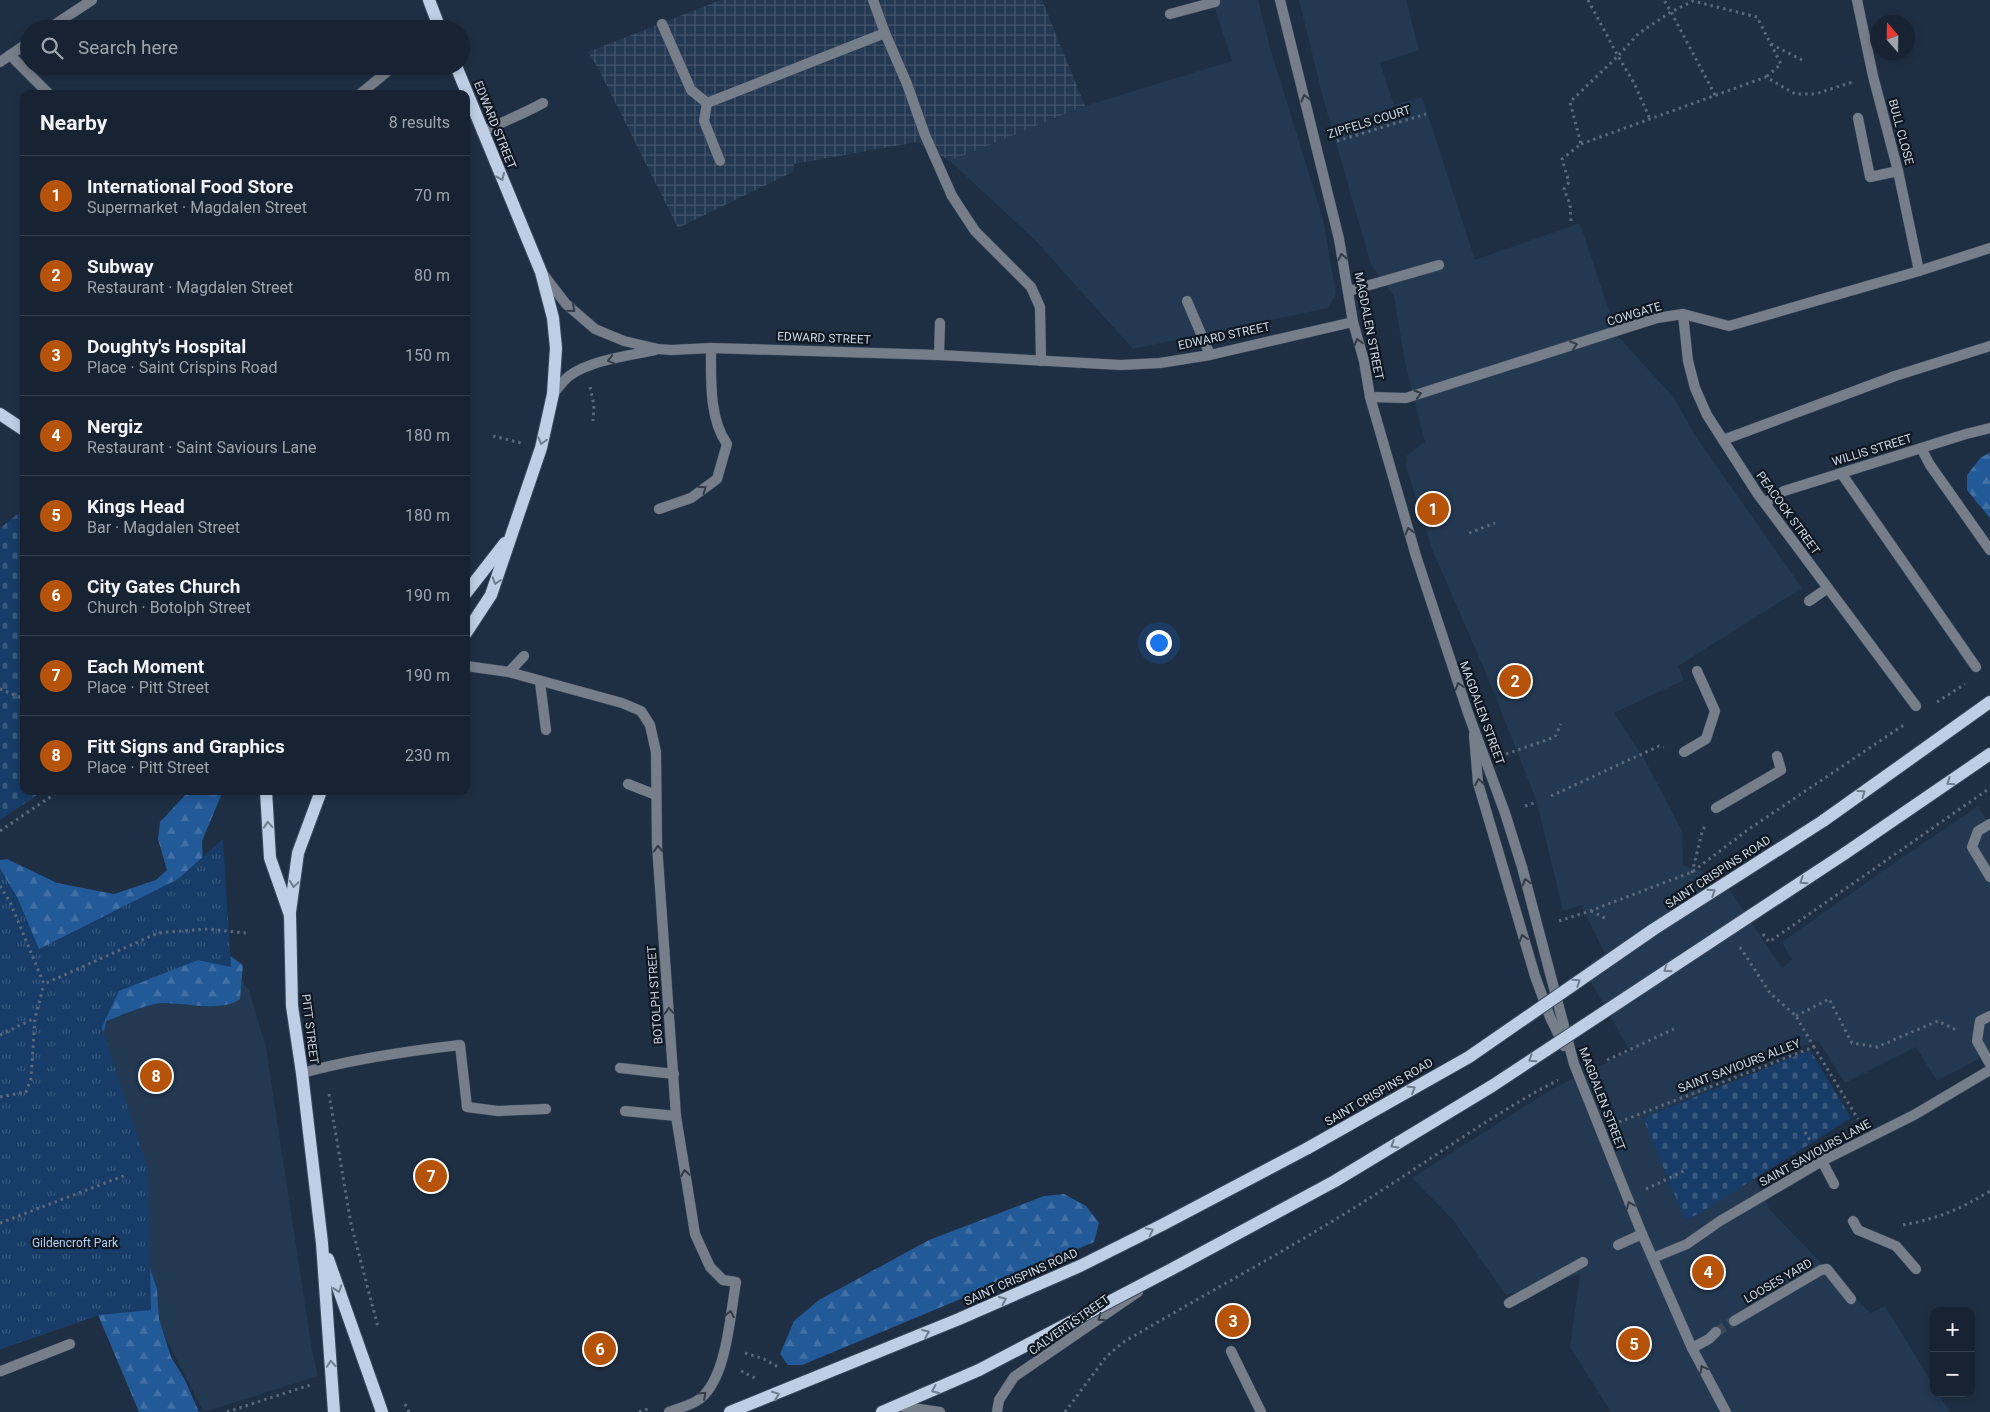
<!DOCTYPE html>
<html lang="en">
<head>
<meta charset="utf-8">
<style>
	body { margin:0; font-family:Roboto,sans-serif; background:#242f3e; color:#f1f3f6 }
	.controls { position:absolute; right:15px; bottom:15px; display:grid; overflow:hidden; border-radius:10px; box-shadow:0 2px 8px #0003 }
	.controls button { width:45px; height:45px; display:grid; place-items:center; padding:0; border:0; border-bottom:1px solid #36404d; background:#172332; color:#f1f3f6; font:25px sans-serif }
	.compass { position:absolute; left:1870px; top:15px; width:45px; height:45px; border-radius:50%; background:#172332; box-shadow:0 2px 8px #0003; rotate:340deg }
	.you { position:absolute; left:1158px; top:642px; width:18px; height:18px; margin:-12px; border:4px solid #fff; border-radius:50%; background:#1a73e8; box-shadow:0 0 0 8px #1a73e833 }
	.badge { display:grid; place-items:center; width:32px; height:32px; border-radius:50%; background:#b45309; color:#fff; font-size:16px; font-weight:700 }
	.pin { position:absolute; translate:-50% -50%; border:2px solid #fff; box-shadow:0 1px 5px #0006 }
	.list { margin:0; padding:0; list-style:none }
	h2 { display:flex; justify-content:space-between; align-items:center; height:65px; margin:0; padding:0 20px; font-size:21px }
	h2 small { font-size:16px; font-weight:400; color:#9ea4ac }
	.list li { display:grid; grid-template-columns:32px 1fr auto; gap:15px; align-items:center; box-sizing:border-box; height:80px; padding:0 20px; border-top:1px solid #36404d }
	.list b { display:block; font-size:19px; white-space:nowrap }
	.list p { margin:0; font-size:16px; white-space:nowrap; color:#9ea4ac }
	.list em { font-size:16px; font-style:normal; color:#9ea4ac }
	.icon { flex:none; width:28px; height:28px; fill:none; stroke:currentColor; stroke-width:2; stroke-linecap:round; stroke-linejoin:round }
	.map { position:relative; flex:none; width:1990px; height:1412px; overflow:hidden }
	.search { position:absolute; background:#172332; box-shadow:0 2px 8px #0003; left:20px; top:20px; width:450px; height:55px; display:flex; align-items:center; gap:12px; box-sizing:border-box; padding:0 18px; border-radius:28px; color:#9ea4ac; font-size:19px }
	.panel { position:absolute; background:#172332; box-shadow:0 2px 8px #0003; left:20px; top:90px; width:450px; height:705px; border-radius:10px }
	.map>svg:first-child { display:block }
	.built { fill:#233851 }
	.industrial { fill:url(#industrial-grid) }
	.forest { fill:url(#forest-firs) }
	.cemetery { fill:url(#cemetery-stones) }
	.park { fill:url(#park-tufts) }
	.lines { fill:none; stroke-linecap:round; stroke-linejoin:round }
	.minor-tunnel { stroke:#39485b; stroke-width:10; stroke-dasharray:10 5; stroke-linecap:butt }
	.service-casing { stroke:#3b4a5d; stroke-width:11 }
	.minor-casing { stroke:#3b4a5d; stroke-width:11 }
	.tertiary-casing { stroke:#3b4a5d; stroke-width:11 }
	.primary-casing { stroke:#3b4a5d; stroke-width:14 }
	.path { stroke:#5a687a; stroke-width:3; stroke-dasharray:2.5 4; stroke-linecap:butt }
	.service { stroke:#767e89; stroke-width:10 }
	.minor { stroke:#767e89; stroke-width:10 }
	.tertiary { stroke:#767e89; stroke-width:10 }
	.primary { stroke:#becfe5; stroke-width:12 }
	.primary-bridge-casing { stroke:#3b4a5d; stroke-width:14; stroke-linecap:butt }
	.primary-bridge { stroke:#becfe5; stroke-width:12 }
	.oneway { stroke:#333b45 }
	.oneway2 { stroke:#6f7c8c }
	.labels { text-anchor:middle; stroke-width:4.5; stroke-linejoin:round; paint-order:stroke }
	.street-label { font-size:12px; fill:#cbd6e3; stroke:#0f1720 }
	.park-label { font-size:12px; fill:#b5d1f5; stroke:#0f1720 }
</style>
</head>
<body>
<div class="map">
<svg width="1990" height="1412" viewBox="0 0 1990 1412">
	<defs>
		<pattern id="industrial-grid" width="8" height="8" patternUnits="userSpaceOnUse" patternTransform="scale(1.25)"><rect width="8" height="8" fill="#233851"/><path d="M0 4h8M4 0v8" fill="none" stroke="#42546a"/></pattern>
		<pattern id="forest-firs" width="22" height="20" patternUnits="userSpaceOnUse" patternTransform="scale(1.25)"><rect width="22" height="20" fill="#225997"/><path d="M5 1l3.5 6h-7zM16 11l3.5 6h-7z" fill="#4170a5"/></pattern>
		<pattern id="cemetery-stones" width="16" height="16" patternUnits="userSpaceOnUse" patternTransform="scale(1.25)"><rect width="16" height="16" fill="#163c67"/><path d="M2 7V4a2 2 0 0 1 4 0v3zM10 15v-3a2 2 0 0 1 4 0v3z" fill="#37577d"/></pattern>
		<pattern id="park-tufts" width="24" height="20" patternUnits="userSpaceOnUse" patternTransform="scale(1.25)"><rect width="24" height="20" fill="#163c67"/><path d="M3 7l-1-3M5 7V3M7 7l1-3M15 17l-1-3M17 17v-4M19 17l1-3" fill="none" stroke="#37577d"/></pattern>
	</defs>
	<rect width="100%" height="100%" fill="#1f2f43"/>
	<!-- built -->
	<g class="built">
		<path d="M1212,0h46l12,48 53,171 13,75 -8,14 -195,41 -99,-110 -84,-78 135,-55 147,-45z"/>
		<path d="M1299,0h107l13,50 -39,13 14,42 28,-8 53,163 105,-37 37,112 57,63 22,39 106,151 -124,78 6,14 -70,33 32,49 36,69 1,34 39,14 60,89 10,-8 -10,-18 114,-80 82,-56 12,19v228l-53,28 -21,-34 -71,36 -27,-43 -107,41 3,7 -71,30 43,102 69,-41 15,31 100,103 15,-7 49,80v7h4l12,19h-339l-41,-65 10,-73 -74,21 -53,-75 -41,-42 140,-89 78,-38 -47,-83 22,-14 -24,-49 -18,6 -26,-109 -49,-124 -56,-129 -27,-86 2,-1 -1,-6 19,-14 -20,-80 -11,-66 -23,-31 -49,-171z"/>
		<path d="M231,967l18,23 17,58 46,303 6,25 -114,36 -53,-102 -49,-283 17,-36z"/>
	</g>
	<!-- industrial -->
	<path class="industrial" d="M721,0h321l43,106 -135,55 -33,-19 -123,22 -1,8 -115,56 -80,-160 -10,-16z"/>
	<!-- forest -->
	<g class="forest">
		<path d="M1990,453v65l-23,-28v-15l14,-18z"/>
		<path d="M189,791h34l-21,50 1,27 -159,101 -44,-61v-48l7,-1 50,24 57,11 42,-14 11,-10 -9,-31 2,-17z"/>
		<path d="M219,948l24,17 -3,34c-19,14 -57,3 -79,4 -14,1 -41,13 -55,18l-4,21 -40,-53z"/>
		<path d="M1064,1194l22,12 13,17 -5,19 -138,59 -154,64h-14l-8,-11 14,-33 25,-21 110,-60 115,-44z"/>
		<path d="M138,1232l19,57 2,30 12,38 13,21 15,34h-60l-41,-97 -98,34v-96z"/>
	</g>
	<!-- cemetery -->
	<g class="cemetery">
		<path d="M24,509v282h19l-43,29v-292z"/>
		<path d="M1810,1050l41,68 -151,95 -15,7 -42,-102z"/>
	</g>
	<!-- park -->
	<path class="park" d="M223,839l8,128 -33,-7 -79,31 -17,36 46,142 3,141 -52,5 -99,34v-481l18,31 21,50 139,-70z"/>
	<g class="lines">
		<!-- minor-tunnel -->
		<path class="minor-tunnel" d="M1716,1332l18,-11"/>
		<defs>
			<g id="service">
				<path d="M873,0l12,33 22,51 18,51 27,61"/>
				<path d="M662,24l29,66 16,13"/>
				<path d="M1858,118l12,59 28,-6"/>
				<path d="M482,132c20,-10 41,-18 61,-29"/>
				<path d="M720,161l-16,-40 3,-18 178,-70"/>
				<path d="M1349,291l90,-26"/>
				<path d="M1187,301l23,54"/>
				<path d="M939,355l1,-32"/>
				<path d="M1723,440l172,-64 95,-30"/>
				<path d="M1841,473l135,194"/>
				<path d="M659,509l32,-11 26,-19 10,-35c-18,-25 -16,-65 -16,-96"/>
				<path d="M1809,601l19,-13"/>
				<path d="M509,672l15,-16"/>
				<path d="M540,682l6,48"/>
				<path d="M1474,735l4,48 57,193 15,41 14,29"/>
				<path d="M1684,752l22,-13 9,-28 -18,-40"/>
				<path d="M628,784l28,11"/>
				<path d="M1716,808l65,-38 -4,-14"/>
				<path d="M1990,824l-12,7 -6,16 18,30"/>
				<path d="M1990,1016l-10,5 -3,20 13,23"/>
				<path d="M620,1068l54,6"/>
				<path d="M302,1073c51,-14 105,-22 158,-28l7,62 31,4 48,-2"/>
				<path d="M625,1111l51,5"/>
				<path d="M1822,1161l12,23"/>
				<path d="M1853,1221l5,9 38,16 20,23"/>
				<path d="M1618,1245l24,-11"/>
				<path d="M1509,1303l74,-41"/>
				<path d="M1231,1351l30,61"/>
				<path d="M1,1371l69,-27"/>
			</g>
			<g id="minor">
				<path d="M1857,0l16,76 25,95 21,100"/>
				<path d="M1170,14l45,-12"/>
				<path d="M48,29l44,-29"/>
				<path d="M10,55l39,39"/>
				<path d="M0,62l29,-20"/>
				<path d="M360,94l34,-28"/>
				<path d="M952,196l23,35 56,56 9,20 1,54"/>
				<path d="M1683,314l5,47 7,27 12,27 50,78 159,213"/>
				<path d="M1370,397l36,1 251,-80 26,-4 46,12 190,-55 71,-23"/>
				<path d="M1921,448l9,17 60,85"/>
				<path d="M1765,503l19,-12 182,-57 24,-6"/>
				<path d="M466,666l43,6 113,31 19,8 9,14 6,27 1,93 19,271 19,118 15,33 13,13 13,2c-6,33 -9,94 -35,116 -8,7 -22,10 -32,14"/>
				<path d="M1653,1258l34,-14 33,-23 102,-60 92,-46 76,-45"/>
				<path d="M1734,1321l87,-51 6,-1 24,30"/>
				<path d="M1692,1348l17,-9 7,-7"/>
				<path d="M0,1371h1"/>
				<path d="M898,1406l42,6"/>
				<path d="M997,1412l2,-12 15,-23 124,-85"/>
			</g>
			<g id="tertiary">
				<path d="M1280,0l59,239 14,83 11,39 6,36 46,159 52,157 37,100 17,54 52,197 68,170 50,114 34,64"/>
				<path d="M543,274l23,30 29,25 29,12 34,8 13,1 40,-2 228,7 182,10 39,-2 50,-8 143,-33"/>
				<path d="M553,394c5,-6 10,-13 16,-18 22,-16 59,-20 86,-26"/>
			</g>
			<g id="primary">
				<path d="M429,0l11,29"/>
				<path d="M456,66l85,206 12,46 3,30 -3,46 -12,54 -50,147 -25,38"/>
				<path d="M0,414l24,16"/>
				<path d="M466,593l39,-50"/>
				<path d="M266,791l4,67 20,57 2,91 10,67 20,170 12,169"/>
				<path d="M1823,821l167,-119"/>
				<path d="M1844,854l146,-100"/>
				<path d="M290,912l8,-59 23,-62"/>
				<path d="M328,1259l54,153"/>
				<path d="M730,1412l229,-93 121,-53 82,-41 146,-77"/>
				<path d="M882,1412l97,-42"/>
			</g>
		</defs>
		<!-- service casing -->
		<use href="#service" class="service-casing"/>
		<!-- minor casing -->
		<use href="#minor" class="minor-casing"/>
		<!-- tertiary casing -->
		<use href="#tertiary" class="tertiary-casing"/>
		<!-- primary casing -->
		<use href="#primary" class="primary-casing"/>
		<!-- path -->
		<g class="path">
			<path d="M1588,0l30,56 21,-23 32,-21 -7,-12"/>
			<path d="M1771,44l31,16"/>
			<path d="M1715,95l-44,-83 22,-11 64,16 24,47 -15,13"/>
			<path d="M1337,141l89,-27"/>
			<path d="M1581,144l185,-67 29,17h20l38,-12"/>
			<path d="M1571,221l-1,-17 -6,-15 5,-7 -7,-23 19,-15 -11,-42 48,-46 16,27 16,36"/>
			<path d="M590,387l4,18 -1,16"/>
			<path d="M493,436l28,7"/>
			<path d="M1469,533l26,-10"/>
			<path d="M0,689l24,10"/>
			<path d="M1937,702l28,-18"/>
			<path d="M1506,754l49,-17 6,-13"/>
			<path d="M1551,796l108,-50 5,1"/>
			<path d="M1525,806l12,-4"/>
			<path d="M0,831l59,-40"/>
			<path d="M1692,873l10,-41 3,-6"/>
			<path d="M0,886l10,16 34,82 114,-51 50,-4 38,4"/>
			<path d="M1591,911l14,7"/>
			<path d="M1559,921l31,-10 102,-39 57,-43 156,-105"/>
			<path d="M1763,934l6,8 221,-154"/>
			<path d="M1740,947l30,46 26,23 18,31"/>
			<path d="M1796,1016l33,-17 23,44 25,4 61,-26 20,10"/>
			<path d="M0,1035l35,-17"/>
			<path d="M1607,1060l67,-31"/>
			<path d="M329,1094l22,130 27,103"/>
			<path d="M0,1097l26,-5 5,-13 4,-61 9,-34"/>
			<path d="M1619,1122l195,-75 44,72"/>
			<path d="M1805,1132l6,10"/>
			<path d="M1646,1189l40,-19"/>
			<path d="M0,1223l126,-48"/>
			<path d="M1903,1225c34,-6 58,-16 87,-34"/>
			<path d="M745,1353l19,6 16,9"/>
			<path d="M741,1371l14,7"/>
			<path d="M405,1404l4,8"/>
			<path d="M227,1412l83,-27"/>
			<path d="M639,1412l9,-3"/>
			<path d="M1065,1412l41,-55 16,-14c81,-48 164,-92 243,-142 64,-40 126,-86 193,-121"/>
		</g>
		<!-- service -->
		<use href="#service" class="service"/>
		<!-- minor -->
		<use href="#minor" class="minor"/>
		<!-- tertiary -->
		<use href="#tertiary" class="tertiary"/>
		<!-- primary -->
		<use href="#primary" class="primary"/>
		<defs>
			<g id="primary-bridge">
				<path d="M1308,1148l161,-91 185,-128 169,-108"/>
				<path d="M979,1370l191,-100 165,-89 157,-95 352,-232"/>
			</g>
		</defs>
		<!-- primary-bridge casing -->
		<use href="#primary-bridge" class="primary-bridge-casing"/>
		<!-- primary-bridge -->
		<use href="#primary-bridge" class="primary-bridge"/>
	</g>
	<!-- one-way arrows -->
	<defs><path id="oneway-chevron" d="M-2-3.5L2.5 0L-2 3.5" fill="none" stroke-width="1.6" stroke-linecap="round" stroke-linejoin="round" transform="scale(1.25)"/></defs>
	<g class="oneway">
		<use href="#oneway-chevron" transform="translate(1305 98) rotate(-104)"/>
		<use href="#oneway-chevron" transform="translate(1342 257) rotate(-101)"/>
		<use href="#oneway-chevron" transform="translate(572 309) rotate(41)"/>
		<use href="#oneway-chevron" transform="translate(1358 342) rotate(-106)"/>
		<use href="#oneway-chevron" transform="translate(1574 345) rotate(-17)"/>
		<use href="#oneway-chevron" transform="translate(611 360) rotate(165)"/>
		<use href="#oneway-chevron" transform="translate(1418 394) rotate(-17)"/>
		<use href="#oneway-chevron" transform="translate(703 489) rotate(-36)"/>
		<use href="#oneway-chevron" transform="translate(1409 531) rotate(-105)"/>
		<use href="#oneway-chevron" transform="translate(1459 686) rotate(-108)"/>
		<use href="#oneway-chevron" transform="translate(1479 782) rotate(-100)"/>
		<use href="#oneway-chevron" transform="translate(658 849) rotate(-93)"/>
		<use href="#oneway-chevron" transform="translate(1526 882) rotate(-106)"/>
		<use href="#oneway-chevron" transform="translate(1523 938) rotate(-108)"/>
		<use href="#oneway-chevron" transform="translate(669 1011) rotate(-94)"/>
		<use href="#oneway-chevron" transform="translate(685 1173) rotate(-100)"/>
		<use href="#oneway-chevron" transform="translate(1630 1205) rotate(-112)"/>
		<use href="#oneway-chevron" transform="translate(730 1314) rotate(-79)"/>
		<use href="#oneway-chevron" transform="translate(1101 1318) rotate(145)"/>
		<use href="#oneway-chevron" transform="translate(1703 1369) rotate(-119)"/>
		<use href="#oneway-chevron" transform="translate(703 1395) rotate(-43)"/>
	</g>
	<g class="oneway2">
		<use href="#oneway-chevron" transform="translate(501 177) rotate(67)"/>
		<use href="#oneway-chevron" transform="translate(542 441) rotate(105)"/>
		<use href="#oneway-chevron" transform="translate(496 581) rotate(108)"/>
		<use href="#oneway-chevron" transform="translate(1950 782) rotate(146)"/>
		<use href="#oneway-chevron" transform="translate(1862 793) rotate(-36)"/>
		<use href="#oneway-chevron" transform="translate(268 825) rotate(-94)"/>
		<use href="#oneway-chevron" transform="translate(1803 881) rotate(147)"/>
		<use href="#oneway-chevron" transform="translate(294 884) rotate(98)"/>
		<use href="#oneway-chevron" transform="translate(1712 892) rotate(-33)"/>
		<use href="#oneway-chevron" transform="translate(1667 969) rotate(146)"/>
		<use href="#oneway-chevron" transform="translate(1577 982) rotate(-34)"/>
		<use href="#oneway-chevron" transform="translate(1532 1059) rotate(146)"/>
		<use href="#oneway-chevron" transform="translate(1412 1089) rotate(-30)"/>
		<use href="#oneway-chevron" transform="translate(1394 1145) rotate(149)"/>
		<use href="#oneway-chevron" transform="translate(1150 1231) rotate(-26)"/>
		<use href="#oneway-chevron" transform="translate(338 1289) rotate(71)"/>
		<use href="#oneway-chevron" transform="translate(1003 1300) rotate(-24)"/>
		<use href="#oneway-chevron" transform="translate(926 1333) rotate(-22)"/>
		<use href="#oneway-chevron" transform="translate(331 1364) rotate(-94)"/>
		<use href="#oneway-chevron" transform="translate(935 1390) rotate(156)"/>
		<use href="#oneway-chevron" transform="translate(776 1395) rotate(-21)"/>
	</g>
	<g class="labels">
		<!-- street labels -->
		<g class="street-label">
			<text transform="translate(1369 122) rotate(-17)" y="4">ZIPFELS COURT</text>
			<text transform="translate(495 125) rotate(68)" y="4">EDWARD STREET</text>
			<text transform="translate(1901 132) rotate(75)" y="4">BULL CLOSE</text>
			<text transform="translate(1634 314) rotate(-17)" y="4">COWGATE</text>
			<text transform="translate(1369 326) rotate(79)" y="4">MAGDALEN STREET</text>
			<text transform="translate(1224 336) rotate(-12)" y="4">EDWARD STREET</text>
			<text transform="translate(824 338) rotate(2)" y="4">EDWARD STREET</text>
			<text transform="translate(1872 450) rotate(-17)" y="4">WILLIS STREET</text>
			<text transform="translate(1788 513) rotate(54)" y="4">PEACOCK STREET</text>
			<text transform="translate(1482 713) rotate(70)" y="4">MAGDALEN STREET</text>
			<text transform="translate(1718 872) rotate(-33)" y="4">SAINT CRISPINS ROAD</text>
			<text transform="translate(655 995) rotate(-94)" y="4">BOTOLPH STREET</text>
			<text transform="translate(310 1029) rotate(83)" y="4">PITT STREET</text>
			<text transform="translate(1739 1066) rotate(-21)" y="4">SAINT SAVIOURS ALLEY</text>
			<text transform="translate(1379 1092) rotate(-30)" y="4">SAINT CRISPINS ROAD</text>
			<text transform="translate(1602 1099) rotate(69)" y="4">MAGDALEN STREET</text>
			<text transform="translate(1815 1153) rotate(-29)" y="4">SAINT SAVIOURS LANE</text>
			<text transform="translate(1021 1277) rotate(-24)" y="4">SAINT CRISPINS ROAD</text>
			<text transform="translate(1778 1281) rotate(-30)" y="4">LOOSES YARD</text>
			<text transform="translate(1069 1325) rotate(-35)" y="4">CALVERT STREET</text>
		</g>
		<!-- park labels -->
		<g class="park-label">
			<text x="75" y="1247">Gildencroft Park</text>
		</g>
	</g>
</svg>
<div class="controls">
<button>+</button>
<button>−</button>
</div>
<svg class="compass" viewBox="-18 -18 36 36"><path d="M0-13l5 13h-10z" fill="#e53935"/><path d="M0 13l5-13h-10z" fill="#9ea4ac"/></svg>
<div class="you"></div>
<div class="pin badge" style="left:1433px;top:509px">1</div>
<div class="pin badge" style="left:1515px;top:681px">2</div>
<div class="pin badge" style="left:1233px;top:1321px">3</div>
<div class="pin badge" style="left:1708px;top:1272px">4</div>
<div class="pin badge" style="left:1634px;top:1344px">5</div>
<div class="pin badge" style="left:600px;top:1349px">6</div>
<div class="pin badge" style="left:431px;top:1176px">7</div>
<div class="pin badge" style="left:156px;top:1076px">8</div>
<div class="search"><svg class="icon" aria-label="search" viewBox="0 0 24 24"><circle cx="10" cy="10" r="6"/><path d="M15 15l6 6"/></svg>Search here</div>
<section class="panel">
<h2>Nearby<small>8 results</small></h2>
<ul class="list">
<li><span class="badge">1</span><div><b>International Food Store</b><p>Supermarket · Magdalen Street</p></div><em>70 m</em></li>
<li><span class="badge">2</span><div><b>Subway</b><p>Restaurant · Magdalen Street</p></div><em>80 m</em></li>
<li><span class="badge">3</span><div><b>Doughty's Hospital</b><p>Place · Saint Crispins Road</p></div><em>150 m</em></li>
<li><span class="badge">4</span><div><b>Nergiz</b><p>Restaurant · Saint Saviours Lane</p></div><em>180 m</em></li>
<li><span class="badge">5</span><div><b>Kings Head</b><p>Bar · Magdalen Street</p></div><em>180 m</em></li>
<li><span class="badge">6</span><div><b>City Gates Church</b><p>Church · Botolph Street</p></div><em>190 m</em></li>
<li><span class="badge">7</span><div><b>Each Moment</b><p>Place · Pitt Street</p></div><em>190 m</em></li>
<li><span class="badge">8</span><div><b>Fitt Signs and Graphics</b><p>Place · Pitt Street</p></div><em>230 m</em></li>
</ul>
</section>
</div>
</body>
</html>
